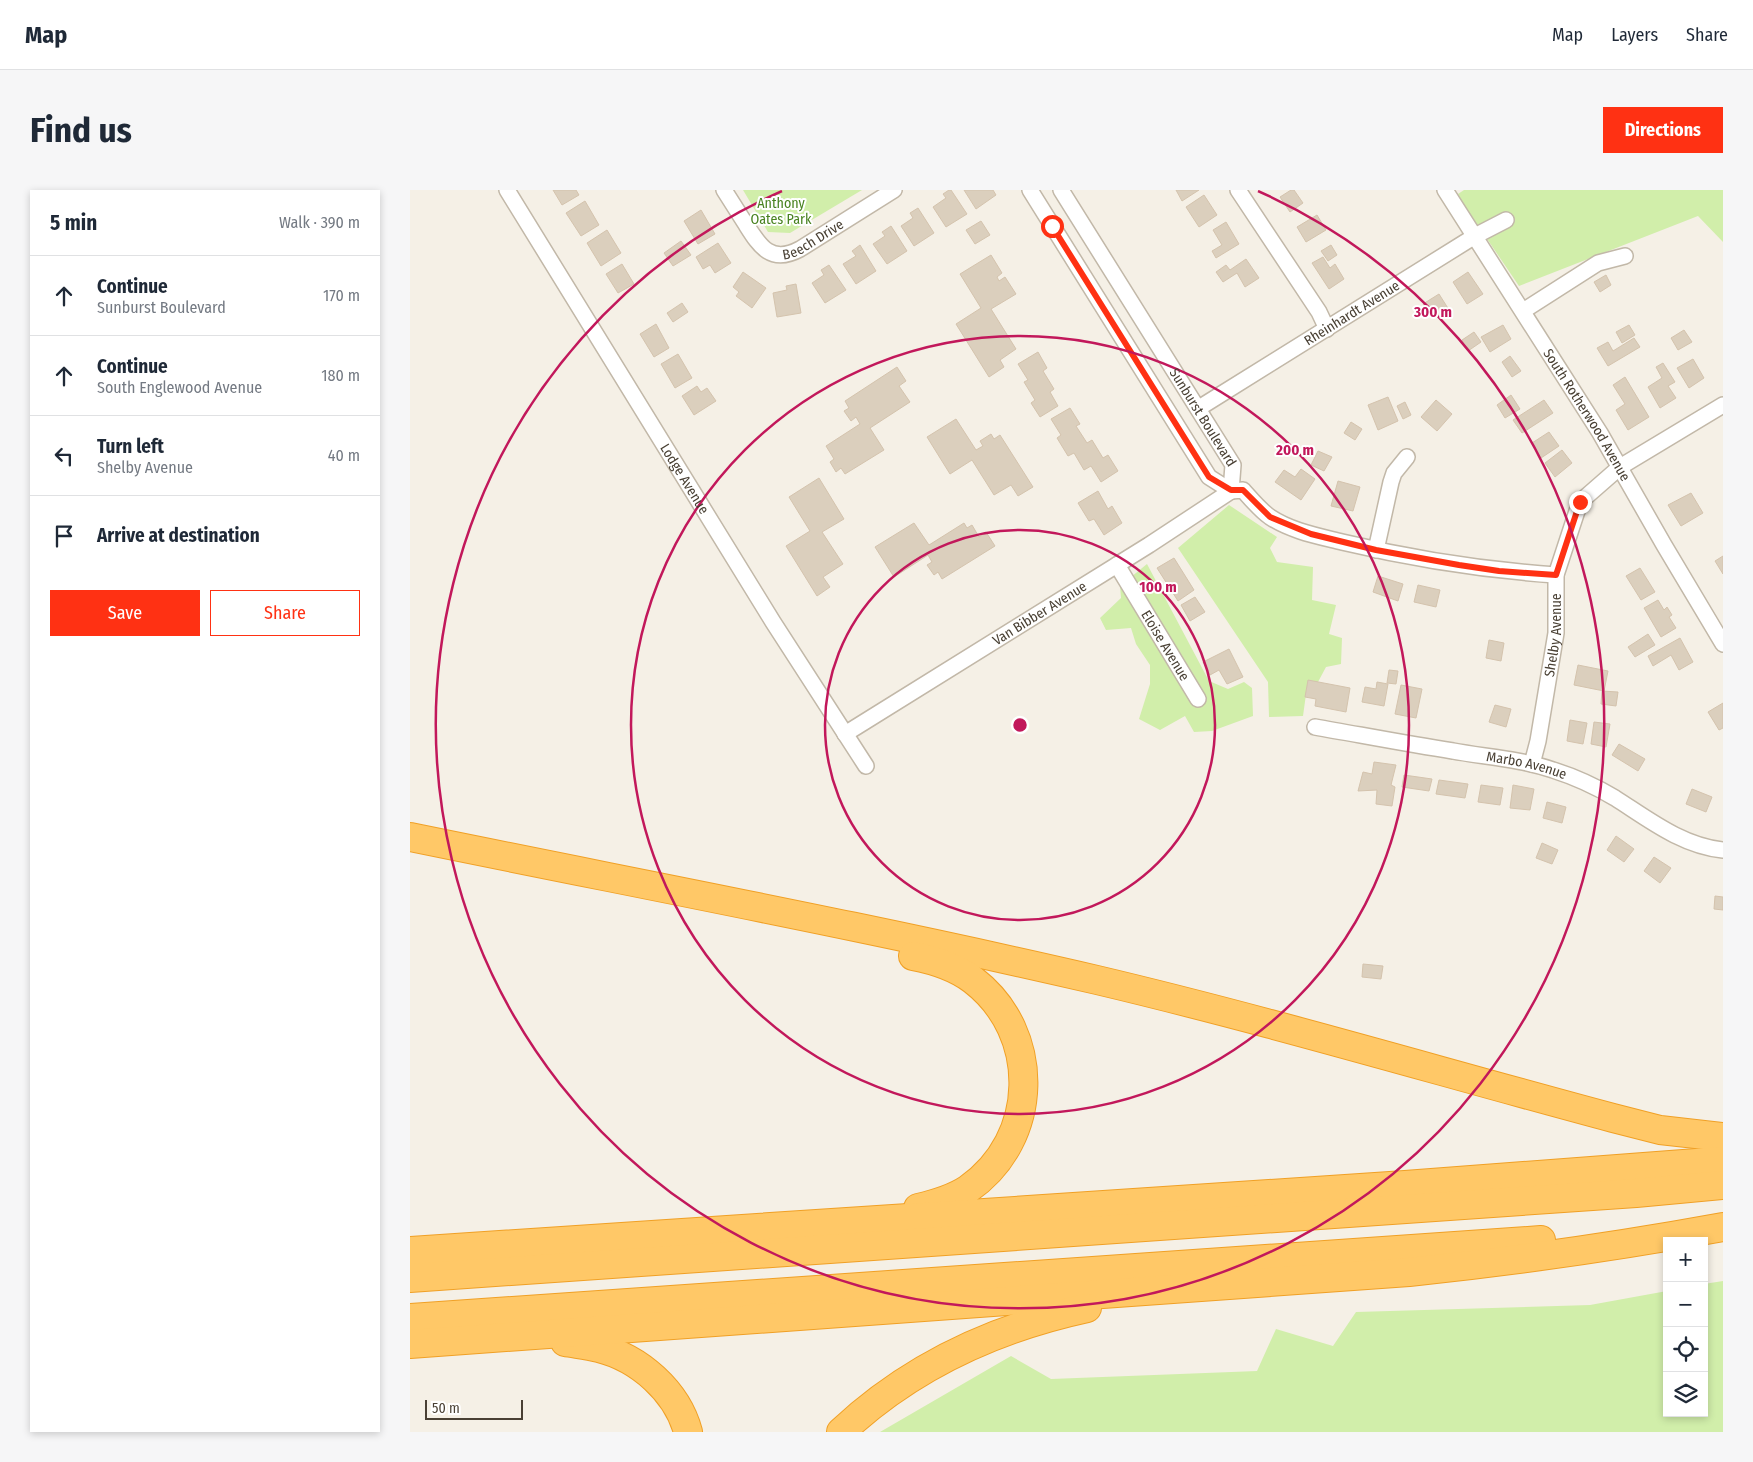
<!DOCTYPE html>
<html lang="en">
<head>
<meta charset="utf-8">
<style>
	body { margin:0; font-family:"Fira Sans Condensed",sans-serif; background:#f6f6f7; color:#1f2937 }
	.controls { position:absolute; right:15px; bottom:15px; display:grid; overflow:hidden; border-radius:0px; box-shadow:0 2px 8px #0003 }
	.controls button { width:45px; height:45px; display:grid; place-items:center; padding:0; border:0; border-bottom:1px solid #e0e1e3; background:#fff; color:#1f2937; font:25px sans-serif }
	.scale { position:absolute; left:15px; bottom:12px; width:98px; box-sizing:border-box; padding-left:5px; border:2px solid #494034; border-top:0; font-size:14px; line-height:18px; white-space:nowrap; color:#494034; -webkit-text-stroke:4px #fff; paint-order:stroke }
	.stop { position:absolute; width:15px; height:15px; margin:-11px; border:4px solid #ff3113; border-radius:50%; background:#fff }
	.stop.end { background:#ff3113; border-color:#fff; box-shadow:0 1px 5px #0008 }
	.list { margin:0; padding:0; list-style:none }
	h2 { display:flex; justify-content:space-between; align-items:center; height:65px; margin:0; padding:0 20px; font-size:21px }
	h2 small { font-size:16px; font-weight:400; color:#747a83 }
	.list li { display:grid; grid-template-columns:32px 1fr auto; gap:15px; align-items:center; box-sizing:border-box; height:80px; padding:0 20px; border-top:1px solid #e0e1e3 }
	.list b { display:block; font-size:19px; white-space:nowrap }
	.list p { margin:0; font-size:16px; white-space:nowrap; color:#747a83 }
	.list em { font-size:16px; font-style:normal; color:#747a83 }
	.actions { display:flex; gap:10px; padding:15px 20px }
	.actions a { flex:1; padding:11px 0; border:1px solid #ff3113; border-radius:0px; text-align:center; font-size:18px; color:#ff3113 }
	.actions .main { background:#ff3113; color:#fff }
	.icon { flex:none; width:28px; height:28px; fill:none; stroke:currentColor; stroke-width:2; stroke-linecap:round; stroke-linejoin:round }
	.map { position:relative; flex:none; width:1313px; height:1242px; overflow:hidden; border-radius:0px }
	header { display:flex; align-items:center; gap:30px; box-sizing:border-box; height:70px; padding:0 25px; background:#fff; border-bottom:1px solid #e0e1e3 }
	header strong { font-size:24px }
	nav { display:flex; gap:28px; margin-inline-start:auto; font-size:18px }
	.intro { display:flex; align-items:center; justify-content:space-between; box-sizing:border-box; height:120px; padding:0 30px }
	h1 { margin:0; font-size:35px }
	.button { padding:12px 22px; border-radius:0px; background:#ff3113; color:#fff; font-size:18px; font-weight:700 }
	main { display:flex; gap:30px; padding:0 30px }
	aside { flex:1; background:#fff; border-radius:0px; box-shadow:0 2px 8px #0003 }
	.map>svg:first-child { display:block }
	.green { fill:#d1eeaa }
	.building { fill:#dbcfbd; stroke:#d4c3ad }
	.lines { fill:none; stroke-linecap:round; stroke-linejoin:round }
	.street-casing { stroke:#c2b8a8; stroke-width:18 }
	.highway-casing { stroke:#f0a026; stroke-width:30 }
	.street { stroke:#fff; stroke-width:15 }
	.highway { stroke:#ffc867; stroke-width:28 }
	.route { stroke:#ff3113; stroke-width:6 }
	.ring { fill:none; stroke:#c2185b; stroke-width:2.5 }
	.labels { text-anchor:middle; stroke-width:4; stroke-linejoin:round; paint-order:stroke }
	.park-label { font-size:14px; fill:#488220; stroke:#fff }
	.street-label { font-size:14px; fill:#494034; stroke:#fff }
	.centre { fill:#c2185b; stroke:#fff; stroke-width:2.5 }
	.ring-label { font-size:15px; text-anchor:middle; font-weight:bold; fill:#c2185b; stroke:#fff; stroke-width:4; stroke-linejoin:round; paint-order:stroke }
</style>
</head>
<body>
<header>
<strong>Map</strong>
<nav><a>Map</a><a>Layers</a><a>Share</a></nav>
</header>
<div class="intro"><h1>Find us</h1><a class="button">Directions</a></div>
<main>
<aside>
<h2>5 min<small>Walk · 390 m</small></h2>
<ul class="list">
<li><svg class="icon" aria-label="ahead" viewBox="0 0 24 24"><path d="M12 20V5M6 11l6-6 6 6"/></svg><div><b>Continue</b><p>Sunburst Boulevard</p></div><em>170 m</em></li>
<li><svg class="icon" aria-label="ahead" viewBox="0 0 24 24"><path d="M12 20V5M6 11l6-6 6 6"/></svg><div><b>Continue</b><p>South Englewood Avenue</p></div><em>180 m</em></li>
<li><svg class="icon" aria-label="left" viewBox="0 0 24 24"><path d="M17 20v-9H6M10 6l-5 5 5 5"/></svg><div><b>Turn left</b><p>Shelby Avenue</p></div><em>40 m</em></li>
<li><svg class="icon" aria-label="arrive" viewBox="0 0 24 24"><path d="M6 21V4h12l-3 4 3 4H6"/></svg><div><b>Arrive at destination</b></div></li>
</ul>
<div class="actions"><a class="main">Save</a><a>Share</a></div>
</aside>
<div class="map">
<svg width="1313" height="1242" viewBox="0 0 1313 1242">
	<rect width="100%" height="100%" fill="#f5f0e6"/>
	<!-- green -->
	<g class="green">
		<path d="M333,0h119l-72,43 -22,-1z"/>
		<path d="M1054,0h259v52l-25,-26 -179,70 -57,-84 -4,-8z"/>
		<path d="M819,315l48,32 -7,11 7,14 36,5 -1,33 24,5 -7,29 13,4 -1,26 -15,3 -8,15 -11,5 -4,29 -34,1 -1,-35 -90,-134z"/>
		<path d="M737,374l62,117 19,8 16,-7 8,6 1,28 -41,15 -18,1 -9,-16 -25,14 -21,-11 11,-35v-19l-14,-21 -5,-16 -25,2 -6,-12 21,-20 -1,-12z"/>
		<path d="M1313,1091v151h-843l131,-76 40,23 206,-8 19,-42 57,17 23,-34 234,-7 77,-14v122h37v-129z"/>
	</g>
	<!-- building -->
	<g class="building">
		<path d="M143,0h23l3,5 -17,10z"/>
		<path d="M539,0h2l16,24 -21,13 -13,-20 13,-9 -3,-4z"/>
		<path d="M554,0h29l3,5 -20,14z"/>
		<path d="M766,0h23l-17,11z"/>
		<path d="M881,0h3l9,13 -13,9 -10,-15z"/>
		<path d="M794,5l13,20 -18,12 -13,-20z"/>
		<path d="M175,11l14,24 -18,11 -15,-23z"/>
		<path d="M508,18l16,25 -20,13 -13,-20 12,-8 -3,-5z"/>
		<path d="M291,20l14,24 -17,10 -14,-23z"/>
		<path d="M907,25l9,15 -20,12 -9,-15z"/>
		<path d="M571,31l9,14 -15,9 -9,-14z"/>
		<path d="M816,32l13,22 -23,14 -4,-7 10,-6 -9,-15z"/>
		<path d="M481,36l16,25 -20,13 -14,-20 12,-8 -3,-4z"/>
		<path d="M197,40l14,23 -20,13 -14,-23z"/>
		<path d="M271,51l10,14 -18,11 -9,-13z"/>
		<path d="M308,53l13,20 -16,10 -5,-8 -7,4 -7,-12z"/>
		<path d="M450,55l16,26 -20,13 -13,-20 13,-8 -4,-5z"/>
		<path d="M921,55l6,10 -9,6 -7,-10z"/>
		<path d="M581,65l11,18 -5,4 2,4 6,-4 11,17 -25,15 25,40 -16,11 4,7 -15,10 -33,-53 25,-16 -21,-34z"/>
		<path d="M913,67l7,11 5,-4 9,15 -15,10 -17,-26z"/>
		<path d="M836,69l13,19 -14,9 -8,-14 -14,9 -7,-10 10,-7 4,5z"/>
		<path d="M212,74l12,20 -16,9 -12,-19z"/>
		<path d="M419,75l17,25 -21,13 -13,-20 12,-8 -3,-5z"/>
		<path d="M333,82l23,16 -14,20 -16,-12 3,-4 -6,-5z"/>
		<path d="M1058,82l15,22 -16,10 -14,-22z"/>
		<path d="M1196,85l5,10 -11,7 -6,-10z"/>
		<path d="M386,94l5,29 -24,4 -4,-24 14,-3 -1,-4z"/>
		<path d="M1029,104l12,19 -10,6 -3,-5 -6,4 -9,-14z"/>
		<path d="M272,113l6,9 -15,10 -6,-9z"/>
		<path d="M246,134l13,24 -15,9 -14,-23z"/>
		<path d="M1093,135l8,14 -21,13 -9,-15z"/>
		<path d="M1219,135l6,10 -13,8 -6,-11z"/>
		<path d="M1274,140l8,12 -14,8 -7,-12z"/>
		<path d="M1064,142l7,10 -13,9 -6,-11z"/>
		<path d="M1224,148l6,9 -32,19 -11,-18 11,-6 5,9z"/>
		<path d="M628,162l9,16 -4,3 11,18 -4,3 8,14 -18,11 -9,-14 4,-3 -11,-18 4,-2 -10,-16z"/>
		<path d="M268,164l14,24 -17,10 -14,-24z"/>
		<path d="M1100,166l11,15 -9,6 -10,-15z"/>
		<path d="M1283,169l11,19 -15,10 -12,-20z"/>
		<path d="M1253,173l12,19 -7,4 8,12 -16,10 -12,-21 14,-9 -6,-11z"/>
		<path d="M487,177l9,14 -7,5 11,16 -40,26 14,22 -39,24 -4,-6 -5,4 -6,-10 4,-3 -8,-13 34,-22 -4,-7 -5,4 -7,-10 5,-3 -4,-7z"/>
		<path d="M1215,187l24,40 -21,13 -12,-20 9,-6 -12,-19z"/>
		<path d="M287,196l4,6 6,-4 9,13 -22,14 -12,-19z"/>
		<path d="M1101,205l9,14 -15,9 -8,-13z"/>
		<path d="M978,207l10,24 -20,9 -10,-25z"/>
		<path d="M1026,210l16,14 -15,17 -16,-14z"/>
		<path d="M1134,210l9,13 -31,20 -9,-13z"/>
		<path d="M995,212l6,13 -8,4 -6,-13z"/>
		<path d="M660,218l10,16 -4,2 11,17 5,-3 11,18 5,-3 10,16 -17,11 -10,-16 -7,4 -10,-17 -6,3 -11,-18 4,-3 -10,-16z"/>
		<path d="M546,229l20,31 7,-4 -3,-5 11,-7 3,5 6,-4 33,52 -15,9 -7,-11 -17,10 -22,-35 -22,14 -23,-37z"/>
		<path d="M941,232l11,7 -7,11 -11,-7z"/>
		<path d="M1139,242l10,14 -18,12 -9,-15z"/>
		<path d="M1152,260l10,13 -17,14 -10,-14z"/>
		<path d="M908,261l14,6 -8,14 -13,-6z"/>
		<path d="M891,279l14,10 -14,21 -26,-18 9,-12 11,7z"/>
		<path d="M409,288l25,41 -22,13 21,32 -20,13 7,10 -13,9 -31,-50 24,-15 -21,-34z"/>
		<path d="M928,291l22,6 -7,24 -22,-5z"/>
		<path d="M688,301l10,18 4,-3 10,17 -18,12 -10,-16 -5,2 -11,-18z"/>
		<path d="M1281,303l12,20 -22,13 -13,-21z"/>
		<path d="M504,333l15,22 35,-22 3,5 5,-3 7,12 7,-5 9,14 -53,33 -4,-7 -4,3 -7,-10 5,-3 -4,-7 -34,22 -19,-30z"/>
		<path d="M1313,366v18l-8,-13z"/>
		<path d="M764,368l20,32 -16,11 -21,-33z"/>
		<path d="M1230,378l15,24 -14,8 -15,-24z"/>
		<path d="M968,386l25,8 -5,17 -25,-9z"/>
		<path d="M1008,395l22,5 -4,17 -22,-5z"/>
		<path d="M785,407l10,15 -15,9 -9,-16z"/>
		<path d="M1248,410l6,10 3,-3 5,8 -3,2 7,11 -15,9 -17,-29z"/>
		<path d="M1238,444l7,11 -20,12 -7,-10z"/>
		<path d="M1270,448l13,24 -14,8 -8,-15 -18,11 -5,-10z"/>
		<path d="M1079,450l15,3 -3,18 -15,-3z"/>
		<path d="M819,459l14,28 -16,7 -8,-14 -9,5 -7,-13z"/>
		<path d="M1168,475l30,6 -4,20 -30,-6z"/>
		<path d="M979,480l9,1 -2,13 -9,-1z"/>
		<path d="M898,490l42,8 -4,24 -31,-6 1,-7 -11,-2z"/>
		<path d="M967,492l11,2 -4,22 -22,-4 3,-15 11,2z"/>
		<path d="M991,495l21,4 -6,29 -21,-4z"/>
		<path d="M1192,501l16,1 -2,14 -15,-2z"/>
		<path d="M1313,513v25l-4,2 -11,-18z"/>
		<path d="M1085,515l16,4 -5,18 -17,-5z"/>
		<path d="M1160,530l17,3 -4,21 -16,-3z"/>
		<path d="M1184,532l16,2 -4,23 -15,-3z"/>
		<path d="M1209,554l26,15 -7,12 -26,-16z"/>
		<path d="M964,572l22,3 -5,20 4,2 -3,19 -16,-2 1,-14 -19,1 5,-19 9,2z"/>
		<path d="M994,585l28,4 -3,12 -27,-4z"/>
		<path d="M1029,590l29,4 -3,14 -29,-4z"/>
		<path d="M1071,595l22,3 -3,17 -22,-3z"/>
		<path d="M1103,595l21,4 -4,21 -20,-2z"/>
		<path d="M1282,599l20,8 -6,15 -20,-8z"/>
		<path d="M1137,612l19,5 -4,16 -19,-5z"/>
		<path d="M1206,646l18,13 -10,13 -17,-12z"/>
		<path d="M1132,653l16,7 -6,14 -16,-6z"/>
		<path d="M1244,667l17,11 -11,15 -16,-12z"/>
		<path d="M1305,706l8,1v13l-9,-1z"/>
		<path d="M953,774l20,2 -2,13 -19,-2z"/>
	</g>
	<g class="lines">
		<defs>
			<g id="street">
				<path id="s1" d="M97,0l266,432 93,144"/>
				<path id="s2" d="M314,0c7,11 14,22 21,33 14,22 25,42 55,26l94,-59"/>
				<path d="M620,0l179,287 22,14"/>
				<path id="s3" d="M651,0l172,275 -2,26"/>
				<path d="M828,0l81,122 8,17"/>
				<path id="s4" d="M1035,0l155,243 64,112 59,99"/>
				<path d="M1113,121l75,-48 27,-7"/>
				<path id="s5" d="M789,218l276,-172 31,-16"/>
				<path d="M821,301l12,-1c8,9 17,20 27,27 21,14 48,19 72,25 71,17 141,28 214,33"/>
				<path d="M966,360l15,-68 3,-9 13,-16"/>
				<path id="s6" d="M707,375l81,134"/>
				<path id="s7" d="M905,537c46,8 92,17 138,24 33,6 68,8 100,19 22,7 42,16 62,28 33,21 67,48 108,52"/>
				<path id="s8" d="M435,544l304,-189 82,-54"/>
				<path id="s9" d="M1122,574l6,-23 18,-108v-58l24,-73 40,-35 103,-62"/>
			</g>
			<g id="highway">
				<path d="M0,647c229,47 459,90 687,143 173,41 344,92 516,138l47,12 63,7"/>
				<path d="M503,766c21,4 43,11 60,24 69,53 67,159 -5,209 -15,10 -33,15 -50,19"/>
				<path d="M0,1061l995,-66 318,-24"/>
				<path d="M0,1088l1226,-85 87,-8"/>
				<path d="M0,1128l1131,-78"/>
				<path d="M155,1152c11,2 23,3 34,6 40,10 78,43 89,84"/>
				<path d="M0,1154l999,-72c105,-11 210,-26 314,-45"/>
				<path d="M431,1242c69,-65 154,-104 246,-124"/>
			</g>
		</defs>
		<!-- street casing -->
		<use href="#street" class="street-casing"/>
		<!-- highway casing -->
		<use href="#highway" class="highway-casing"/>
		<!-- street -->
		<use href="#street" class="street"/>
		<!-- highway -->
		<use href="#highway" class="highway"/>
	</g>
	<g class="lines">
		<!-- route -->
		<path class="route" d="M642,36l157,251 22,13h12l27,27 41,17 65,16 83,15 40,6 57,4 24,-73"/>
	</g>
	<!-- distance rings -->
	<g class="ring">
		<circle cx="610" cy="535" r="195"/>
		<circle cx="610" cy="535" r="389"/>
		<path d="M848 1A584 584 0 1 1 372 1"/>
	</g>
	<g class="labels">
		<!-- park labels -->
		<g class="park-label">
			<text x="371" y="18">Anthony<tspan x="371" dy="16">Oates Park</tspan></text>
		</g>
		<!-- street labels -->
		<g class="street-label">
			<text dy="5" stroke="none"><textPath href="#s2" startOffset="125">Beech Drive</textPath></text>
			<text dy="5" stroke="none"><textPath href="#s5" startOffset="180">Rheinhardt Avenue</textPath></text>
			<text dy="5" stroke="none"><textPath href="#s4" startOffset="266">South Rotherwood Avenue</textPath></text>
			<text dy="5" stroke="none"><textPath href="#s3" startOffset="268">Sunburst Boulevard</textPath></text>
			<text dy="5" stroke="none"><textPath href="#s1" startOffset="339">Lodge Avenue</textPath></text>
			<text dy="5" stroke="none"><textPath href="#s8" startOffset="229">Van Bibber Avenue</textPath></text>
			<text dy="5" stroke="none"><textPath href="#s9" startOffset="131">Shelby Avenue</textPath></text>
			<text dy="5" stroke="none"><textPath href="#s6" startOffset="94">Eloise Avenue</textPath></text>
			<text dy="5" stroke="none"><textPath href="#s7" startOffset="215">Marbo Avenue</textPath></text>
		</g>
	</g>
	<circle cx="610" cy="535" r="8" class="centre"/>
	<g class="ring-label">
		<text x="1023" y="127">300 m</text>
		<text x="885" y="265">200 m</text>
		<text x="748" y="402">100 m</text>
	</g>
</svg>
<div class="controls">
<button>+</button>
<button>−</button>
<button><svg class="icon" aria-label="locate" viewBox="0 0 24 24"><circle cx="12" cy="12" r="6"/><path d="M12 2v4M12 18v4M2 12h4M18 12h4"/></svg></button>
<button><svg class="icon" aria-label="layers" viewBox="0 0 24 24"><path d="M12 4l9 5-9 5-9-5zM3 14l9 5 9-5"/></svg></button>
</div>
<div class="scale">50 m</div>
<div class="stop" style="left:642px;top:36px"></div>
<div class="stop end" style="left:1170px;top:312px"></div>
</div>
</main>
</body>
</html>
